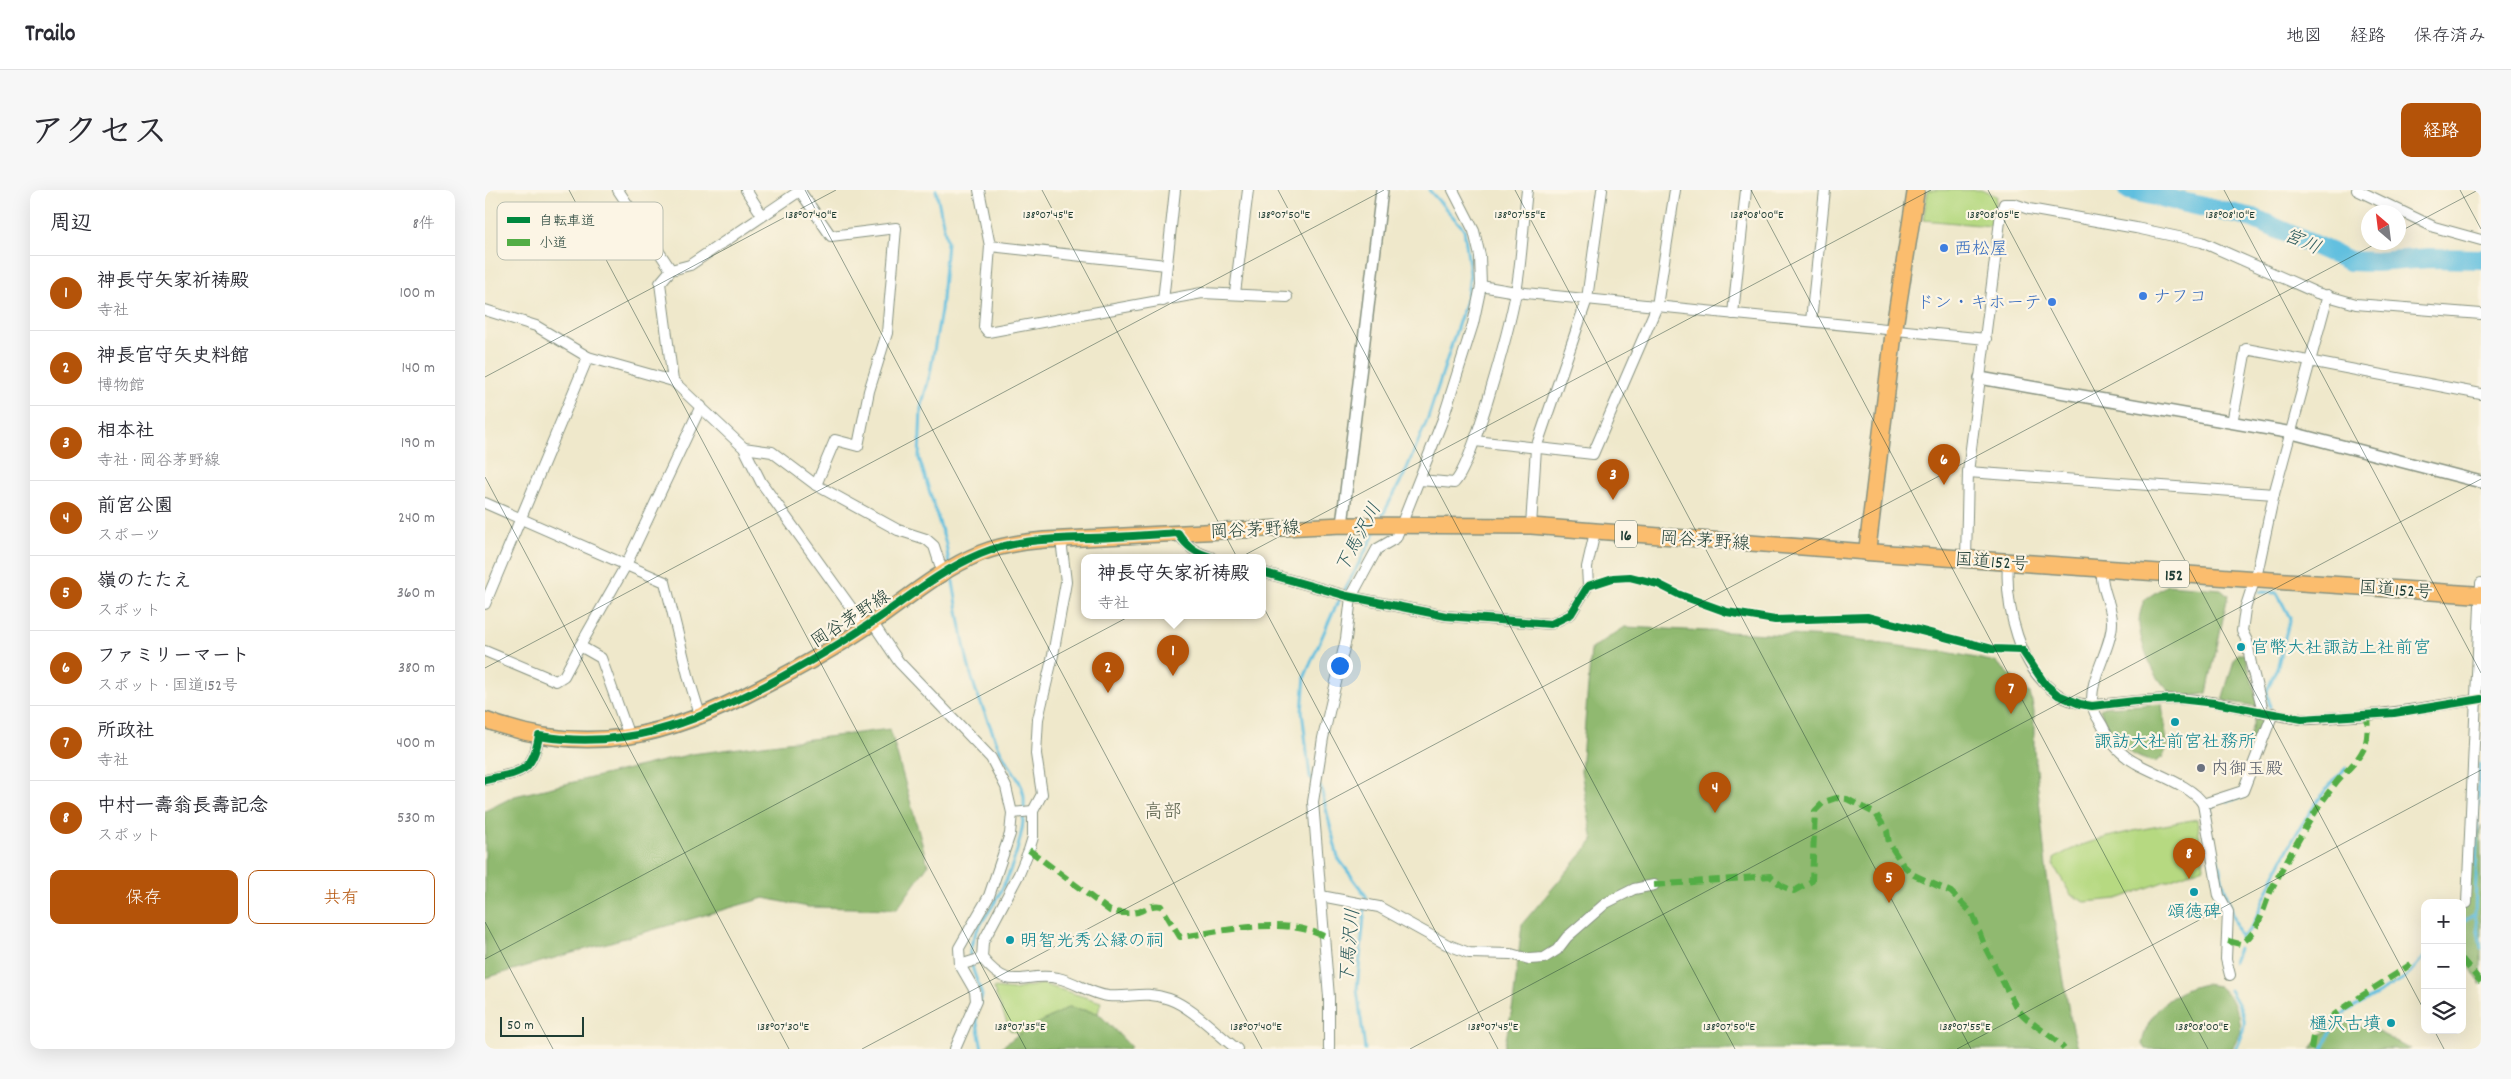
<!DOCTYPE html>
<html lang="ja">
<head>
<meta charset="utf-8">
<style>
	body { margin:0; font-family:Dekko,"Klee One",sans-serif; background:#f7f7f7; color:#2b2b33 }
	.controls { position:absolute; right:15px; bottom:15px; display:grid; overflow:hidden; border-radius:10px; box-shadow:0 5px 20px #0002 }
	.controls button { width:45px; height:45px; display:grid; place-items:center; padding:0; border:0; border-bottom:1px solid #e1e1e2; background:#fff; color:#2b2b33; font:25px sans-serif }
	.compass { position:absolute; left:1876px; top:15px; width:45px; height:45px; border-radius:50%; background:#fff; box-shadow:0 5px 20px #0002; rotate:332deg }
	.scale { position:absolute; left:15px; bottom:12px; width:84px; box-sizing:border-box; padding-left:5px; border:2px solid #1f3d34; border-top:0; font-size:14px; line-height:18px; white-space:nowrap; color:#1f3d34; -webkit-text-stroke:4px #fcf5e5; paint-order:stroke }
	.you { position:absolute; left:854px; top:475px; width:18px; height:18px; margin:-12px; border:4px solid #fff; border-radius:50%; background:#1a73e8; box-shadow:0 0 0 8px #1a73e833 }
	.badge { display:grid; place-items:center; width:32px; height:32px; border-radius:50%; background:#b45309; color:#fff; font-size:16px; font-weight:700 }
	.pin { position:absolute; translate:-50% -41px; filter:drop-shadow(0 1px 2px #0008) }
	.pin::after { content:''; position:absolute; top:26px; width:18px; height:15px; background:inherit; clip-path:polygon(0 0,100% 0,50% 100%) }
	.popup { position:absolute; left:596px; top:364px; width:185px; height:65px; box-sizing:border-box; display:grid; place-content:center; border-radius:10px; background:#fff; filter:drop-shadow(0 1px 4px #0005); font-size:16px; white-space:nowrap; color:#7c7c81 }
	.popup b { font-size:19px; color:#2b2b33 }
	.popup::after { content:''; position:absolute; left:50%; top:100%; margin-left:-10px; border:10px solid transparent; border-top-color:#fff }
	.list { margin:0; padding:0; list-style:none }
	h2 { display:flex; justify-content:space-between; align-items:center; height:65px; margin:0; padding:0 20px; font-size:21px }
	h2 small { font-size:16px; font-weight:400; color:#7c7c81 }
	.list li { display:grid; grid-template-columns:32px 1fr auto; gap:15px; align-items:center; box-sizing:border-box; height:75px; padding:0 20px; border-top:1px solid #e1e1e2 }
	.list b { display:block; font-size:19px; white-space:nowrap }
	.list p { margin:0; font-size:16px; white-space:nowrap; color:#7c7c81 }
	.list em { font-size:16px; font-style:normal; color:#7c7c81 }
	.actions { display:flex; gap:10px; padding:15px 20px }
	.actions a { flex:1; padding:11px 0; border:1px solid #b45309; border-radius:10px; text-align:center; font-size:18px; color:#b45309 }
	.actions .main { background:#b45309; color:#fff }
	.icon { flex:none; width:28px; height:28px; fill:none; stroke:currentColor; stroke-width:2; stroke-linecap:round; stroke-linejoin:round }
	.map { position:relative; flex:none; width:1996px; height:859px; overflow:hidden; border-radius:10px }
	header { display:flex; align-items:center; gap:30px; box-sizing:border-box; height:70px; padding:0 25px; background:#fff; border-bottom:1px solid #e1e1e2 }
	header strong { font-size:24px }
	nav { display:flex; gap:28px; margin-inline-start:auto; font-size:18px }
	.intro { display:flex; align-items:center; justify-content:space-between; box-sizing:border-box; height:120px; padding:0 30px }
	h1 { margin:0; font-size:35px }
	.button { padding:12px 22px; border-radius:10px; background:#b45309; color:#fff; font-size:18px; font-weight:700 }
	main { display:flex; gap:30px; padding:0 30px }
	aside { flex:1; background:#fff; border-radius:10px; box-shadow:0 5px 20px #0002 }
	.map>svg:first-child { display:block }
	.green { fill:#b6d981; stroke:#6a8b5a }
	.forest { fill:#90b96f; stroke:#587b52 }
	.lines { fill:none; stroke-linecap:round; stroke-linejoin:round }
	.stream { stroke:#61bfdf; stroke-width:3 }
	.river { stroke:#61bfdf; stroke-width:20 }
	.minor-casing { stroke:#879280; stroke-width:12 }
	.tertiary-casing { stroke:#879280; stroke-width:14 }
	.primary-casing { stroke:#879280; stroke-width:18 }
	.trunk-casing { stroke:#879280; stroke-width:19 }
	.minor { stroke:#fff; stroke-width:10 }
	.tertiary { stroke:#fff; stroke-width:11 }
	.primary { stroke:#fbbd6e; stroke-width:15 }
	.trunk { stroke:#fbbd6e; stroke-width:16 }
	.quiet { stroke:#52ad45; stroke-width:6; stroke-dasharray:12 6; stroke-linecap:butt }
	.cycleway-casing { stroke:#fcf5e5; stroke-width:11 }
	.cycleway { stroke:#00873e; stroke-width:8 }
	.ticks { fill:none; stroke:#1f3d34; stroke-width:1; stroke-opacity:0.45 }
	.shop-dot { fill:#3f7fe0; stroke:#fcf5e5; stroke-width:2 }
	.culture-dot { fill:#0f9aa8; stroke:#fcf5e5; stroke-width:2 }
	.worship-dot { fill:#6b7280; stroke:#fcf5e5; stroke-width:2 }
	.labels { text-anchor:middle; stroke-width:4.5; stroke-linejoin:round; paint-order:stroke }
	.shield { fill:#fcf5e5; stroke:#617469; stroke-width:1 }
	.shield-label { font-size:16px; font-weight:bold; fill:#1f3d34 }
	.shop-label { font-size:18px; fill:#366cbe; stroke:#fcf5e5; text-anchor:start }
	.street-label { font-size:18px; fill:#1f3d34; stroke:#fcf5e5 }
	.culture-label { font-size:18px; fill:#0d838f; stroke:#fcf5e5; text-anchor:start }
	.worship-label { font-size:18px; fill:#5b616d; stroke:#fcf5e5; text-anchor:start }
	.water-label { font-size:19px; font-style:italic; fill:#305e5f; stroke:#fcf5e5 }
	.neighbourhood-label { font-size:19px; fill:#5f6651; stroke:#fcf5e5 }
	.key { fill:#fcf5e5; stroke:#babeb0; stroke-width:1 }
	.key-label { font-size:14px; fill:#1f3d34 }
	.ticks-label { font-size:12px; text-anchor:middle; fill:#1f3d34; stroke:#fcf5e5; stroke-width:4.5; stroke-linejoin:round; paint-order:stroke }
</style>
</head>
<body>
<header>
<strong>Trailo</strong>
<nav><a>地図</a><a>経路</a><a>保存済み</a></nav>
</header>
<div class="intro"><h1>アクセス</h1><a class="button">経路</a></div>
<main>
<aside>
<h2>周辺<small>8件</small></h2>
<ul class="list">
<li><span class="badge">1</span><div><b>神長守矢家祈祷殿</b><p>寺社</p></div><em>100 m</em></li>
<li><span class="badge">2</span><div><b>神長官守矢史料館</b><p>博物館</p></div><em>140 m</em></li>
<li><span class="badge">3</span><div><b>相本社</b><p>寺社 · 岡谷茅野線</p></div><em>190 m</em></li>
<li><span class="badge">4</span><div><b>前宮公園</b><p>スポーツ</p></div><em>240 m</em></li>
<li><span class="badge">5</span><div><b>嶺のたたえ</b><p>スポット</p></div><em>360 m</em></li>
<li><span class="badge">6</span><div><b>ファミリーマート</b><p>スポット · 国道152号</p></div><em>380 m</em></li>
<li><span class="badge">7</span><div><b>所政社</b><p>寺社</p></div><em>400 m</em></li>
<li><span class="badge">8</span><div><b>中村一壽翁長壽記念</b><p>スポット</p></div><em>530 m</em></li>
</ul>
<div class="actions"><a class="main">保存</a><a>共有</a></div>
</aside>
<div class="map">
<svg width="1996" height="859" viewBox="0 0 1996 859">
	<rect width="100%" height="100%" fill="#fcf5e5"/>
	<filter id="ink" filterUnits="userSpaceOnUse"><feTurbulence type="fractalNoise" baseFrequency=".02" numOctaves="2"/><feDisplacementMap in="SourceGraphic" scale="10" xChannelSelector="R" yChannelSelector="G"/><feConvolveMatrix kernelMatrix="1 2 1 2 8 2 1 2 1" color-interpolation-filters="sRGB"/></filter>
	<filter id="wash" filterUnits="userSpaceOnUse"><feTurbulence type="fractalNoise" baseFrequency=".0096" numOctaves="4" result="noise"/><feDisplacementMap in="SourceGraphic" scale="20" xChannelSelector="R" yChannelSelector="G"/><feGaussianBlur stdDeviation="1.12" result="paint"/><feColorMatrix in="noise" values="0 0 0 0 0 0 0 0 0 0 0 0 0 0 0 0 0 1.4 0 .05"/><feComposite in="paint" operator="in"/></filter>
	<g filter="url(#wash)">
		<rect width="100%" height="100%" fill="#efe8cb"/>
		<!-- green -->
		<g class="green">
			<path d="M1443,0h53l16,6 -6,30 -68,-6z"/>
			<path d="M1712,629l7,48 -87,32 -32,3 -14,-7 -17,-29v-7c33,-23 103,-32 143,-40z"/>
			<path d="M557,794l59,18 -3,11 -29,-6 -50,27 -9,-4 -17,-42 20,2z"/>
		</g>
		<!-- forest -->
		<g class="forest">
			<path d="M1682,395l54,4 7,6 -21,98c-9,3 -25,4 -34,0 -18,-9 -34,-52 -34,-71 0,-7 3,-15 5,-22z"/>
			<path d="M1140,437l204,10 117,15 50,10 34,31 4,18v39l13,127 22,135 9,37h-574l9,-45 9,-80 71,-83 -12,-70 10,-122z"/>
			<path d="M1753,464h7l13,51 -2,1 -31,-5 -2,-4 12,-40z"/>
			<path d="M1677,514l5,43 -4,10 -8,5c-29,-5 -46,-26 -55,-53l4,-2z"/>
			<path d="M1772,526l10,4 -14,32 -7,-4 9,-31z"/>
			<path d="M405,539l38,136 -31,44 -89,-2 -44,-9 -279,80v-167l30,-15 177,-42z"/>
			<path d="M1996,635v160l-19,-30 -1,-52z"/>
			<path d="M1720,794l13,2 12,11 9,18 2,17 -9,17h-87l-3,-5c6,-33 31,-54 63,-60z"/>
			<path d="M584,817l29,6 33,34 -2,2h-130l20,-15z"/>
			<path d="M1863,832l32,11 31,16h-100l10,-15z"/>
		</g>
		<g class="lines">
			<!-- stream -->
			<g class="stream">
				<path d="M451,0l11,52 -1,12 -5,56 -11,64 -9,34 -2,50 27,86 3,20"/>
				<path d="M895,330l25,-47 23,-55 39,-121 3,-23 -6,-45 -35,-39"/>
				<path d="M466,382c8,39 12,81 25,119 8,20 16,40 24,59 8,16 22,29 24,47 2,36 -12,75 -29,105 -9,15 -23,31 -25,50 -1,15 9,30 12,44l-20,53"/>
				<path d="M1775,402l17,1 13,25 -12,47 -11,26 3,16"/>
				<path d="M829,591l-4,-4 -8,-66 3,-35 27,-62 44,-83"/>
				<path d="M833,595l3,3 17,70 28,38 -9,93 8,60"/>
				<path d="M1742,611l10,-2 8,-4"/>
				<path d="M1725,626l1,-10 3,-2"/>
				<path d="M1730,657l9,39 17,54"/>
				<path d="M1990,724l6,34"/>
				<path d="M1977,732l13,-8 4,-150"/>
				<path d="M1755,747c13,-4 19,-27 24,-38 18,-43 48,-99 82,-131"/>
				<path d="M1749,772l5,-13"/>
				<path d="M1745,800c15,26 20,31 6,59"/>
				<path d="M491,828l6,31"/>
				<path d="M1838,859l14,-32 69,-40 19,-21"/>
			</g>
			<!-- river -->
			<path class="river" d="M1644,0l124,28 97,43 25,1 55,-4 51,1"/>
		</g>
	</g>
	<g filter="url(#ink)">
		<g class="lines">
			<defs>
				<g id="minor">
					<path d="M133,0l53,80"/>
					<path d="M261,0l16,25"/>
					<path d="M494,0l11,56 -6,81 4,5 214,-39 85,4"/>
					<path d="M1872,0l77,37 47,13"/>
					<path d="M315,1l31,45 65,-8 -9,105 -18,58 -11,55 -23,-6 -19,45"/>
					<path d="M505,56l176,19"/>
					<path d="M996,96l35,6 470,47"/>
					<path d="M750,103l13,-103"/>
					<path d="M678,111l12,-111"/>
					<path d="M0,120l51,16 52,31 85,24 71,67 17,34 104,145"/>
					<path d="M1248,124l13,-124"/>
					<path d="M1326,131l14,-131"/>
					<path d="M188,191l-13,-98 11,-13 19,-5 111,-75"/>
					<path d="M1747,233l14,-74 235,45"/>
					<path d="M990,251l118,13 64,-148 18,-116"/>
					<path d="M259,258l28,4 44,33 82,45 28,9 8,7 9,28"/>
					<path d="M935,290l34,3c19,-18 56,-158 62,-191 6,-33 7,-68 11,-102"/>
					<path d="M1789,304l-306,-22 33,-259 3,-9h10l15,5 107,19 66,14 115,51 39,11 125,10"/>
					<path d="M0,313l180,79 24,97 12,39"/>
					<path d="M1046,336l5,-78 51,-149 15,-109"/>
					<path d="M693,343c9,14 18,20 33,24"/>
					<path d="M579,348l-2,10 4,34 -13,73 -15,64 -2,35 6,40 -9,17v26l-4,13 -10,24 -36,68 -1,16c30,37 40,13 76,20 18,4 32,16 50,18 24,2 36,-6 61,3 23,8 48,35 68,50"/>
					<path d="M1481,369l2,-87"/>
					<path d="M1523,373c-3,43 11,107 51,132 25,16 49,8 77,6 13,-1 27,-2 41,-2 42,0 82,15 124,20 12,1 25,-1 37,-2 49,-2 95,-11 143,-18"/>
					<path d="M1617,380c-2,18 10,34 10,52 0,27 -25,59 -19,85 1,7 7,14 10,20 7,15 18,28 33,36 19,11 57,23 67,41l16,92 9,16 -2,47 4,16"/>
					<path d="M777,382l85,24 99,20 105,8 20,-10 17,-28 -1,-19 8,-35"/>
					<path d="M0,414l103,-247"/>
					<path d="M387,432l27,40 92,96 15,29 6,26 -2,21 -21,62 -30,52 1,17 15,26 1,10 -21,48"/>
					<path d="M0,461l71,30 8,-5 16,-30"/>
					<path d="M1778,521l-12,-47 -4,-23 -5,-10 3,-22 13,-40 16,-75 54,-199"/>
					<path d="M144,546l-28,-78 -21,-12 46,-81 75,-159"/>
					<path d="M0,590c34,-8 47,-5 54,-44"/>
					<path d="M1718,614l40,-13 30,-78"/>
					<path d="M527,623l21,-2"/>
					<path d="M836,706l58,11 67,37 23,9 42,1 18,5 15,-1 13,-8 10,-13 39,-34 28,-14 20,-4"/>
					<path d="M1982,713l14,-320"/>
					<path d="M475,775l22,-7"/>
					<path d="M844,859v-52l-16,-195 10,-64 23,-99 5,-42 26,-48 19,-11 47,-119 30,-95 8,-38 -1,-30 -6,-25 -21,-41"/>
				</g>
				<g id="tertiary">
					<path d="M1495,188l312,55 189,49"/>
					<path d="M857,335l40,-335"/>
				</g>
				<path id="primary" d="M0,530c104,39 185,16 279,-34 35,-18 69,-37 102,-59 37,-25 73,-57 115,-74 20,-8 41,-11 63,-13l298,-15 189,1 336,26"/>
				<path id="trunk" d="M1431,0l-22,140 -27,222 614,43"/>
			</defs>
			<!-- minor casing -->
			<use href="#minor" class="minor-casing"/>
			<!-- tertiary casing -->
			<use href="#tertiary" class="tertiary-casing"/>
			<!-- primary casing -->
			<use href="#primary" class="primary-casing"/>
			<!-- trunk casing -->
			<use href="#trunk" class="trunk-casing"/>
			<!-- minor -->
			<use href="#minor" class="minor"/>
			<!-- tertiary -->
			<use href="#tertiary" class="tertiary"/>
			<!-- primary -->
			<use href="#primary" class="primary"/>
			<!-- trunk -->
			<use href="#trunk" class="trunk"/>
			<!-- quiet -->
			<g class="quiet">
				<path d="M544,660l81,61c9,2 18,3 28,1 9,-3 13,-8 23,-6l19,31c47,-6 100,-21 144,-1"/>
				<path d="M1169,695l116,-9 12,10 12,5 18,-10 3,-70 9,-9 12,-4 11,1 29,15 11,17 2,12 14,22 11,10 37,17 21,21 13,34 31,60c13,18 34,25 48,42"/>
				<path d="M1743,751l12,3c21,-12 23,-39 33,-58 19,-34 36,-68 59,-98 10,-15 26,-25 33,-42 3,-9 3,-20 2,-30"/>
				<path d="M1977,769l19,23"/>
				<path d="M1826,859c1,-4 1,-11 3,-15 9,-17 78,-56 97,-70"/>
			</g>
			<defs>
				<g id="cycleway">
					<path d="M777,382l85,24 99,20 105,8 20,-10 17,-28 25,-8 17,-1 28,7 22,11 47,17 48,8 92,-3 125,32 30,1 23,34 13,11 22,9 12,2 43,-5 44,-2 36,4 87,16 92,-6 87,-14"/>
					<path d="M0,590c34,-8 47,-5 54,-44 86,14 153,-12 228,-51 35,-19 69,-38 101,-60 36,-24 71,-54 112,-71 33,-14 69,-15 104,-16 31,0 63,-3 94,-5 9,14 18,20 33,24"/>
				</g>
			</defs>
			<!-- cycleway casing -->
			<use href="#cycleway" class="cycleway-casing"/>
			<!-- cycleway -->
			<use href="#cycleway" class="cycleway"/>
		</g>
	</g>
	<!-- ticks -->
	<path class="ticks" d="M84,0l457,859M320,0l457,859M557,0l456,859M793,0l457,859M1030,0l456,859M1266,0l457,859M1503,0l437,822M1739,0l257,483M1975,0l21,39M1914,42l79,-42M0,187l351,-187M0,287l304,572M0,478l899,-478M0,732l68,127M0,769l1446,-769M1949,840l10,19M377,859l1517,-807M925,859l1071,-570M1472,859l524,-279"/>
	<!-- markers -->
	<g class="shop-dot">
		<circle cx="1459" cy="58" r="5"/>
		<circle cx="1658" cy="106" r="5"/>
		<circle cx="1567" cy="112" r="5"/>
	</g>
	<g class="culture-dot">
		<circle cx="1756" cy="457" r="5"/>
		<circle cx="1690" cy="532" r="5"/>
		<circle cx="1709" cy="702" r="5"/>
		<circle cx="525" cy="750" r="5"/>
		<circle cx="1906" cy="833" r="5"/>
	</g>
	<circle class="worship-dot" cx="1716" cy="578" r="5"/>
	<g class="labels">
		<!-- shield labels -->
		<g class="shield">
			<rect x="1130" y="330.5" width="22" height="27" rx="4"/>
			<rect x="1674" y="370.5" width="30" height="27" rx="4"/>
		</g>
		<g class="shield-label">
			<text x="1141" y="350">16</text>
			<text x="1689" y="390">152</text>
		</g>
		<!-- shop labels -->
		<g class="shop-label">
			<text x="1469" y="64">西松屋</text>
			<text x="1668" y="112">ナフコ</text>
			<text x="1557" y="118" text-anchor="end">ドン・キホーテ</text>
		</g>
		<!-- street labels -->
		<g class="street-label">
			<text transform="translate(770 339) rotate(-3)" y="6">岡谷茅野線</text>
			<text transform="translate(1220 350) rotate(4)" y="6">岡谷茅野線</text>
			<text transform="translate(1507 371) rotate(4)" y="6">国道152号</text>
			<text transform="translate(1911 399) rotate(4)" y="6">国道152号</text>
			<text transform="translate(365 428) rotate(-33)" y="6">岡谷茅野線</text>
		</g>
		<!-- culture labels -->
		<g class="culture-label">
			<text x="1766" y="463">官幣大社諏訪上社前宮</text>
			<text x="1690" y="557" text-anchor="middle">諏訪大社前宮社務所</text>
			<text x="1709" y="727" text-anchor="middle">頌徳碑</text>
			<text x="535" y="756">明智光秀公縁の祠</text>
			<text x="1896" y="839" text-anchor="end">樋沢古墳</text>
		</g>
		<!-- worship labels -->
		<g class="worship-label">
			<text x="1726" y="584">内御玉殿</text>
		</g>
		<!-- water labels -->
		<g class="water-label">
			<text transform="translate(1818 50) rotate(24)" y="7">宮川</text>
			<text transform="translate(872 347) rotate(-62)" y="7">下馬沢川</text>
			<text transform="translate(863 756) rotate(-85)" y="7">下馬沢川</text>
		</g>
		<!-- neighbourhood labels -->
		<g class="neighbourhood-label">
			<text x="678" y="627">高部</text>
		</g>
	</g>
	<!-- legend -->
	<rect x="12" y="12" width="166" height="58" rx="8" class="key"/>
	<rect x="22" y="27" width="23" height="6" fill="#00873e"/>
	<rect x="22" y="49" width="23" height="7" fill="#52ad45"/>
	<g class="key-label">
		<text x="54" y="35">自転車道</text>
		<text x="54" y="57">小道</text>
	</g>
	<g class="ticks-label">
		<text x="326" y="28">138°07'40"E</text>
		<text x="563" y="28">138°07'45"E</text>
		<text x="799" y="28">138°07'50"E</text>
		<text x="1035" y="28">138°07'55"E</text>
		<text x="1272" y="28">138°08'00"E</text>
		<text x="1508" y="28">138°08'05"E</text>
		<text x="1745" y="28">138°08'10"E</text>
		<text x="298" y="840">138°07'30"E</text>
		<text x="535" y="840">138°07'35"E</text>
		<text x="771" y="840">138°07'40"E</text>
		<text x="1008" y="840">138°07'45"E</text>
		<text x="1244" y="840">138°07'50"E</text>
		<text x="1480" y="840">138°07'55"E</text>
		<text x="1717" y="840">138°08'00"E</text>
	</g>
</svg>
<div class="controls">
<button>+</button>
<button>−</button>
<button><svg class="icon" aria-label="layers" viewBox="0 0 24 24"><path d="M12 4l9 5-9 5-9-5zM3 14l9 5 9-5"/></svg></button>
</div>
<svg class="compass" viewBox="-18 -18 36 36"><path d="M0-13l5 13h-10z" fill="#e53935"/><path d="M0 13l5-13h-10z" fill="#7c7c81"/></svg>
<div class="scale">50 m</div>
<div class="you"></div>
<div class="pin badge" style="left:688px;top:486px">1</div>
<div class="popup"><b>神長守矢家祈祷殿</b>寺社</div>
<div class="pin badge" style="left:623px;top:503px">2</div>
<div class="pin badge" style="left:1128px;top:310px">3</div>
<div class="pin badge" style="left:1230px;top:623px">4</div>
<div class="pin badge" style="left:1404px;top:713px">5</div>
<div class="pin badge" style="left:1459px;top:295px">6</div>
<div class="pin badge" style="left:1526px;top:524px">7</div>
<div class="pin badge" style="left:1704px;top:689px">8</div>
</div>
</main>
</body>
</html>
